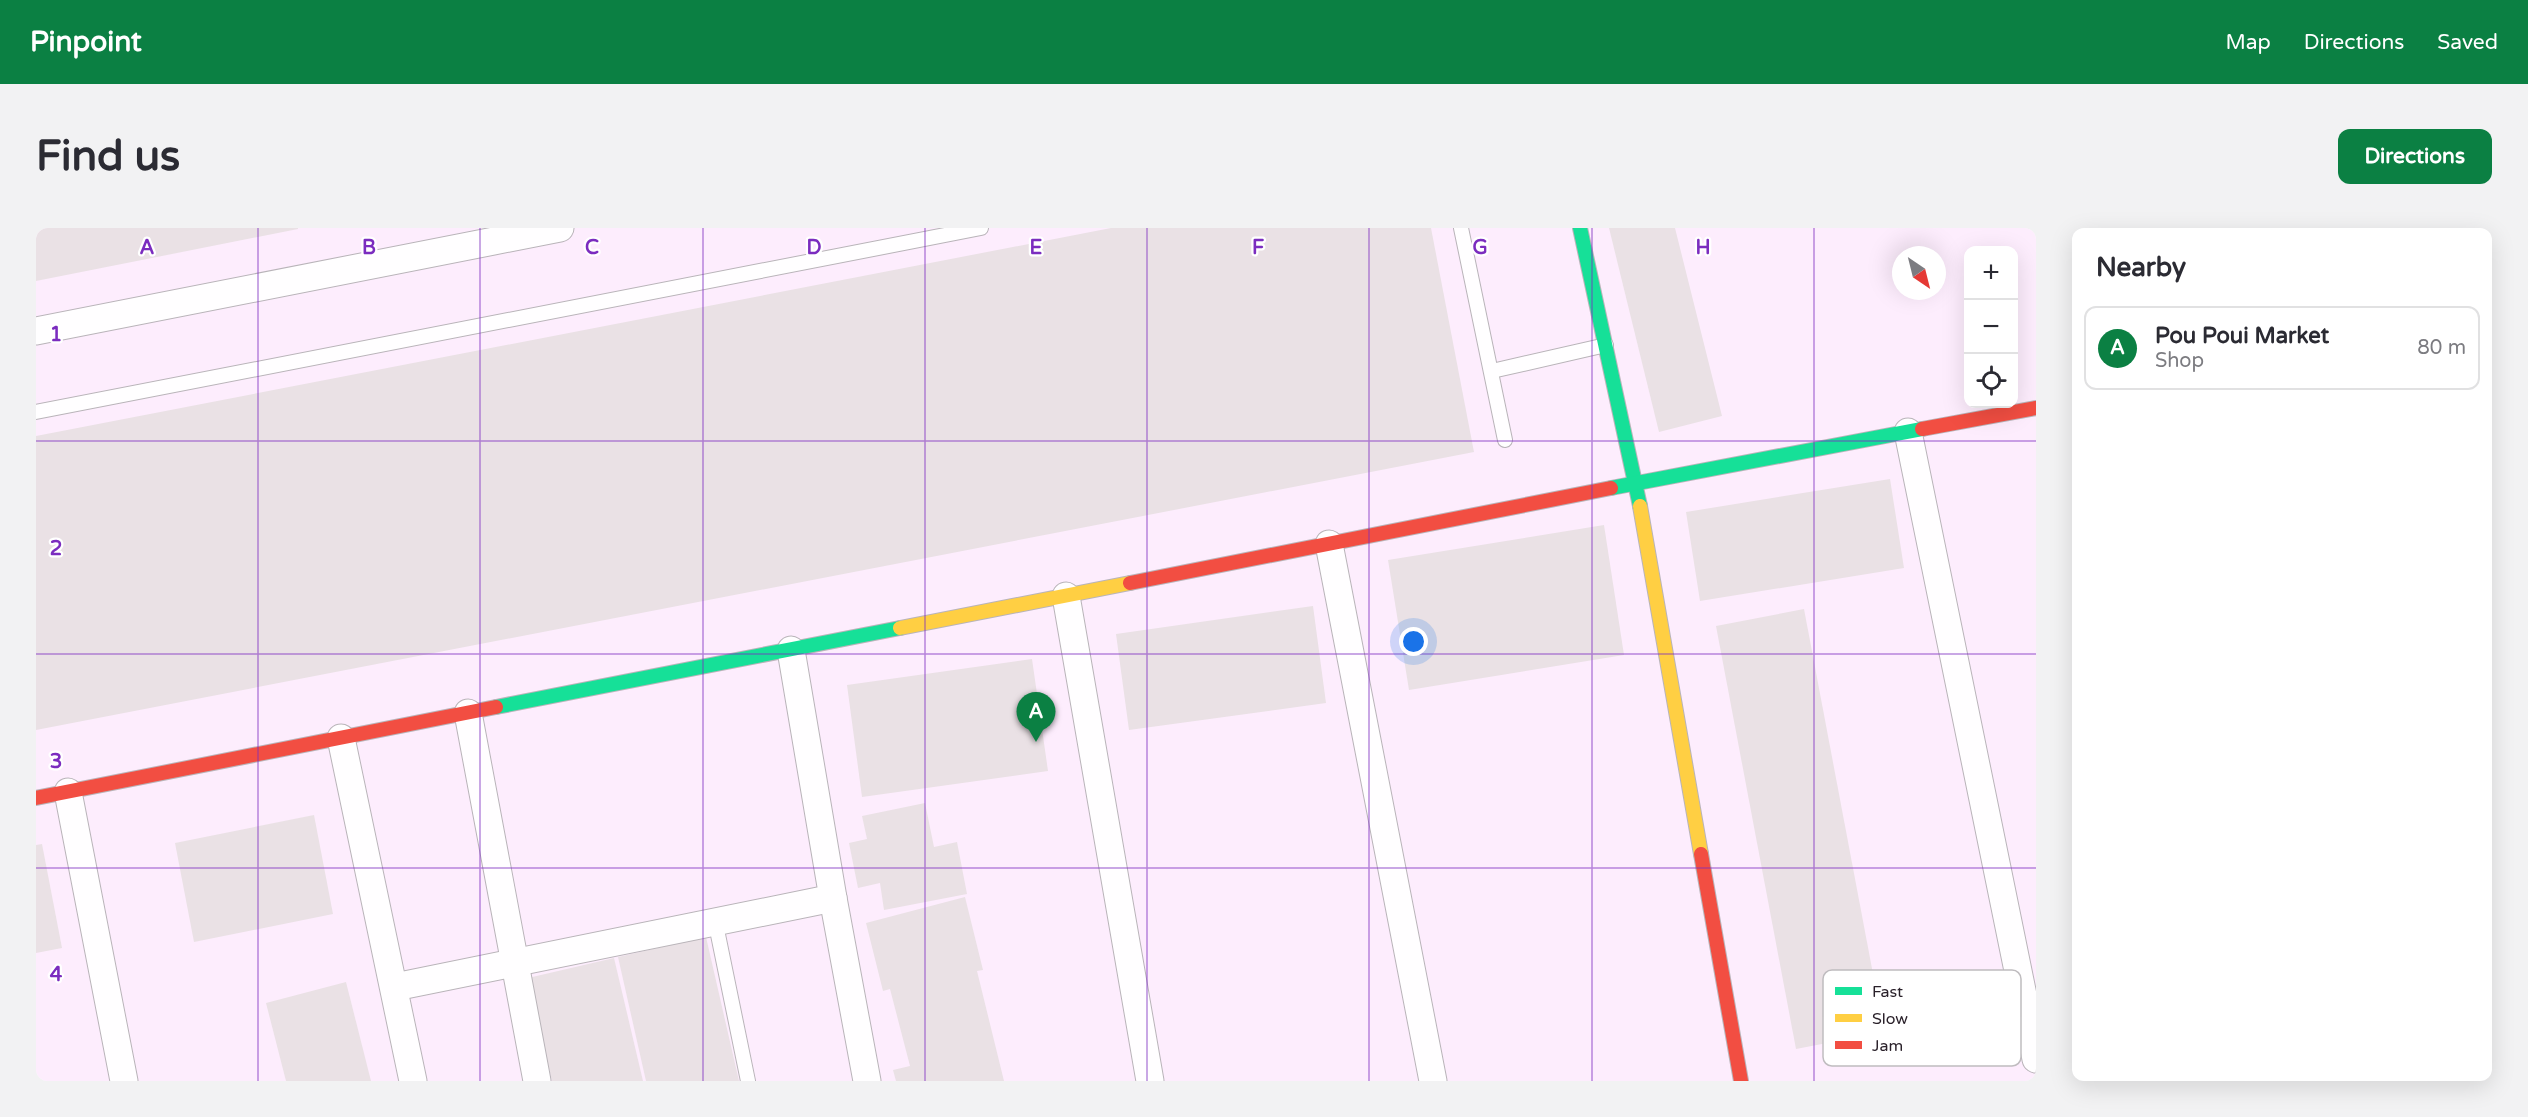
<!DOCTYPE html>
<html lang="en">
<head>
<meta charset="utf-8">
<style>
	body { margin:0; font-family:"Varela Round",sans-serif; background:#f2f2f3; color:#2b2b33 }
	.controls { position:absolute; right:18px; top:18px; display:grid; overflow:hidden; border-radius:12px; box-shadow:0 6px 24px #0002 }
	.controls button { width:54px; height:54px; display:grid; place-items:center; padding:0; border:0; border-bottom:2px solid #e1e1e2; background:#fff; color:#2b2b33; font:30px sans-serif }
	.compass { position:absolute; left:1856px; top:18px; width:54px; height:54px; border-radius:50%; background:#fff; box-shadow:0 6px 24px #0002; rotate:145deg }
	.you { position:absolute; left:1378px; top:414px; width:21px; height:21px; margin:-15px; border:4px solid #fff; border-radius:50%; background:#1a73e8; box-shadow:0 0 0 9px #1a73e833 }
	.badge { display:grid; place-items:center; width:39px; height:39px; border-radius:50%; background:#0b8043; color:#fff; font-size:20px; font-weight:700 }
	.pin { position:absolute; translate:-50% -50px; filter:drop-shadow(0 2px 3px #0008) }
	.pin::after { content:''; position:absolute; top:32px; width:21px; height:18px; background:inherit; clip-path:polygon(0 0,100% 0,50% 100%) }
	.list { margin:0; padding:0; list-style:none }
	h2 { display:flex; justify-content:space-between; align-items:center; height:78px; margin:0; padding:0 24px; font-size:26px }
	h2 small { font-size:20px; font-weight:400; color:#7c7c81 }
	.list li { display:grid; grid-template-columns:39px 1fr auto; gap:18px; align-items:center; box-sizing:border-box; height:84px; margin:0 12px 12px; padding:0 12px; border:2px solid #e1e1e2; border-radius:12px }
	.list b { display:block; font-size:22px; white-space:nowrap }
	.list p { margin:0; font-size:20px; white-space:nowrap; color:#7c7c81 }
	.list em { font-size:20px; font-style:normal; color:#7c7c81 }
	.icon { flex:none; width:33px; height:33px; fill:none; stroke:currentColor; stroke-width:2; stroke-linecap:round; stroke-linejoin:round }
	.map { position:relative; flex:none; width:2000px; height:853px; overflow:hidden; border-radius:12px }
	header { display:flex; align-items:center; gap:36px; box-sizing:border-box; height:84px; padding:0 30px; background:#0b8043; color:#fff }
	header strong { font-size:28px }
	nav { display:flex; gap:33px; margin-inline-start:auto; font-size:21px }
	.intro { display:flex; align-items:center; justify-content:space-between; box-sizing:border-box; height:144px; padding:0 36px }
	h1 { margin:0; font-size:42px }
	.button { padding:15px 27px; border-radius:12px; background:#0b8043; color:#fff; font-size:21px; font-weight:700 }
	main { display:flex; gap:36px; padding:0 36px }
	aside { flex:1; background:#fff; border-radius:12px; box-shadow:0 6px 24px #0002 }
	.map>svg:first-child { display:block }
	.built { fill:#fdedfd; fill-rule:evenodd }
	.building { fill:#eae1e5 }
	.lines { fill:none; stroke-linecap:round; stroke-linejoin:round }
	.lane-casing { stroke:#b9b4b9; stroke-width:16 }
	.street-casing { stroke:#b9b4b9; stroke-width:29 }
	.fast-casing { stroke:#b9b4b9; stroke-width:16 }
	.slow-casing { stroke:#b9b4b9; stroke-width:16 }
	.jam-casing { stroke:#b9b4b9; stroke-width:16 }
	.lane { stroke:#fffeff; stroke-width:14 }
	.street { stroke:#fffeff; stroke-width:27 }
	.fast { stroke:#16e098; stroke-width:14 }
	.slow { stroke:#ffcf43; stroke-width:14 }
	.jam { stroke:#f24e42; stroke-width:14 }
	.grid { fill:none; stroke:#7b2cbf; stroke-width:1.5; stroke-opacity:0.55 }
	.key { fill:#fff; stroke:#bfbcbf; stroke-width:1.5 }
	.key-label { font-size:16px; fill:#2a212a }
	.grid-label { font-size:20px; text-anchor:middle; font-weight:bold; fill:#7b2cbf; stroke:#fff; stroke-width:4.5; stroke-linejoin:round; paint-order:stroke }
</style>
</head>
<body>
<header>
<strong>Pinpoint</strong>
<nav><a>Map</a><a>Directions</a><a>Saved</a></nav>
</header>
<div class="intro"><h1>Find us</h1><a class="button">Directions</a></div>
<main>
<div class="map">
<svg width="2000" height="853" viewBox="0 0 2000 853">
	<rect width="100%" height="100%" fill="#fcf9fc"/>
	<!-- built -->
	<path class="built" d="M0,0h2000v853h-2000zM1932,22h46v154h-46zM1865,27h36v36h-36z"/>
	<!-- building -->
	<g class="building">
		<path d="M0,0h262v1l-262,52z"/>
		<path d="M1075,0h320l43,224 -1438,278v-294z"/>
		<path d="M1573,0h66l47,188 -63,16z"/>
		<path d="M1854,251l14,89 -204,33 -14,-89z"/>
		<path d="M1568,297l20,130 -215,35 -21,-130z"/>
		<path d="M1277,378l13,97 -197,27 -13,-96z"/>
		<path d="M1768,381l80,423 -88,17 -80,-423z"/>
		<path d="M996,431l16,112 -186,26 -15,-112z"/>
		<path d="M889,575l9,44 23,-5 10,52 -83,16 -4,-27 -22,5 -9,-45 18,-4 -5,-23z"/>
		<path d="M278,587l19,99 -139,28 -19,-99z"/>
		<path d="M6,616l20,104 -26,5v-108z"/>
		<path d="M929,669l18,73 -6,1 27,110h-108l-3,-11 17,-4 -20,-77 -7,2 -17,-68z"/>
		<path d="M670,709l33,144h-93l-28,-124z"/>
		<path d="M578,730l29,123h-91l-24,-103z"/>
		<path d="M310,754l25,99h-85l-20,-78z"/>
	</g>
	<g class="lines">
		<defs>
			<g id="lane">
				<path d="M1425,0l44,212"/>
				<path d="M1456,143l114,-26"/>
				<path d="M0,184l945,-184"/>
				<path d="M679,692l33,161"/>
			</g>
			<g id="street">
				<path d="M0,103l524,-103"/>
				<path d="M1872,204l128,627"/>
				<path d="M1293,316l104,537"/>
				<path d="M1030,368l84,485"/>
				<path d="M755,422l42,248 34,183"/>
				<path d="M432,485l69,368"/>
				<path d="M305,510l72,343"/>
				<path d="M32,564l56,289"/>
				<path d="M359,759l438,-89"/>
			</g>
			<g id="fast">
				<path d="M1544,0l60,278"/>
				<path d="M1575,260l311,-59"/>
				<path d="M460,479l404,-79"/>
			</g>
			<g id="slow">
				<path d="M1604,278l61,348"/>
				<path d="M864,400l230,-45"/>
			</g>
			<g id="jam">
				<path d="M1886,201l114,-21"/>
				<path d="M1094,355l481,-95"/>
				<path d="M0,570l460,-91"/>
				<path d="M1665,626l40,227"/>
			</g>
		</defs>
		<!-- lane casing -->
		<use href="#lane" class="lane-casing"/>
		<!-- street casing -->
		<use href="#street" class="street-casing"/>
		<!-- fast casing -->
		<use href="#fast" class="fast-casing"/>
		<!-- slow casing -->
		<use href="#slow" class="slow-casing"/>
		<!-- jam casing -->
		<use href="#jam" class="jam-casing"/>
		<!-- lane -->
		<use href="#lane" class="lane"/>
		<!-- street -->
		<use href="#street" class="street"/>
		<!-- fast -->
		<use href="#fast" class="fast"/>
		<!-- slow -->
		<use href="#slow" class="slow"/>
		<!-- jam -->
		<use href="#jam" class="jam"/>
	</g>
	<!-- grid -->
	<path class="grid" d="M222,0v853M444,0v853M667,0v853M889,0v853M1111,0v853M1333,0v853M1556,0v853M1778,0v853M0,213h2000M0,426h2000M0,640h2000"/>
	<!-- legend -->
	<rect x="1787" y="742" width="198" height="96" rx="9" class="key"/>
	<rect x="1799" y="759" width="27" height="8" fill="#16e098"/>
	<rect x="1799" y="786" width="27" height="8" fill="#ffcf43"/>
	<rect x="1799" y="813" width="27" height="8" fill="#f24e42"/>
	<g class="key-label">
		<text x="1836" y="769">Fast</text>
		<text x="1836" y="796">Slow</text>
		<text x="1836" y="823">Jam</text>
	</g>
	<g class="grid-label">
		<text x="111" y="26">A</text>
		<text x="333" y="26">B</text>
		<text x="556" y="26">C</text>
		<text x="778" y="26">D</text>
		<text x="1000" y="26">E</text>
		<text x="1222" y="26">F</text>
		<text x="1444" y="26">G</text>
		<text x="1667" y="26">H</text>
		<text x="20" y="113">1</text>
		<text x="20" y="327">2</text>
		<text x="20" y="540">3</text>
		<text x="20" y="753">4</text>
	</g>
</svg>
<div class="controls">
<button>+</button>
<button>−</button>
<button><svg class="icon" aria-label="locate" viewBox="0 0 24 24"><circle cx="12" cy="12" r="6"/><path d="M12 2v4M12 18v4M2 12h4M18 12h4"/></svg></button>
</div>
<svg class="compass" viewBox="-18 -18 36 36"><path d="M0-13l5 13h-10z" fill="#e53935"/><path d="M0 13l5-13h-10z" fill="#7c7c81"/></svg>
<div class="you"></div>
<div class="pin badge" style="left:1000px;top:514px">A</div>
</div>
<aside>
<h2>Nearby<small></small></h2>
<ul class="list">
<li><span class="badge">A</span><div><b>Pou Poui Market</b><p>Shop</p></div><em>80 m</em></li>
</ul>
</aside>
</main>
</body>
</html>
